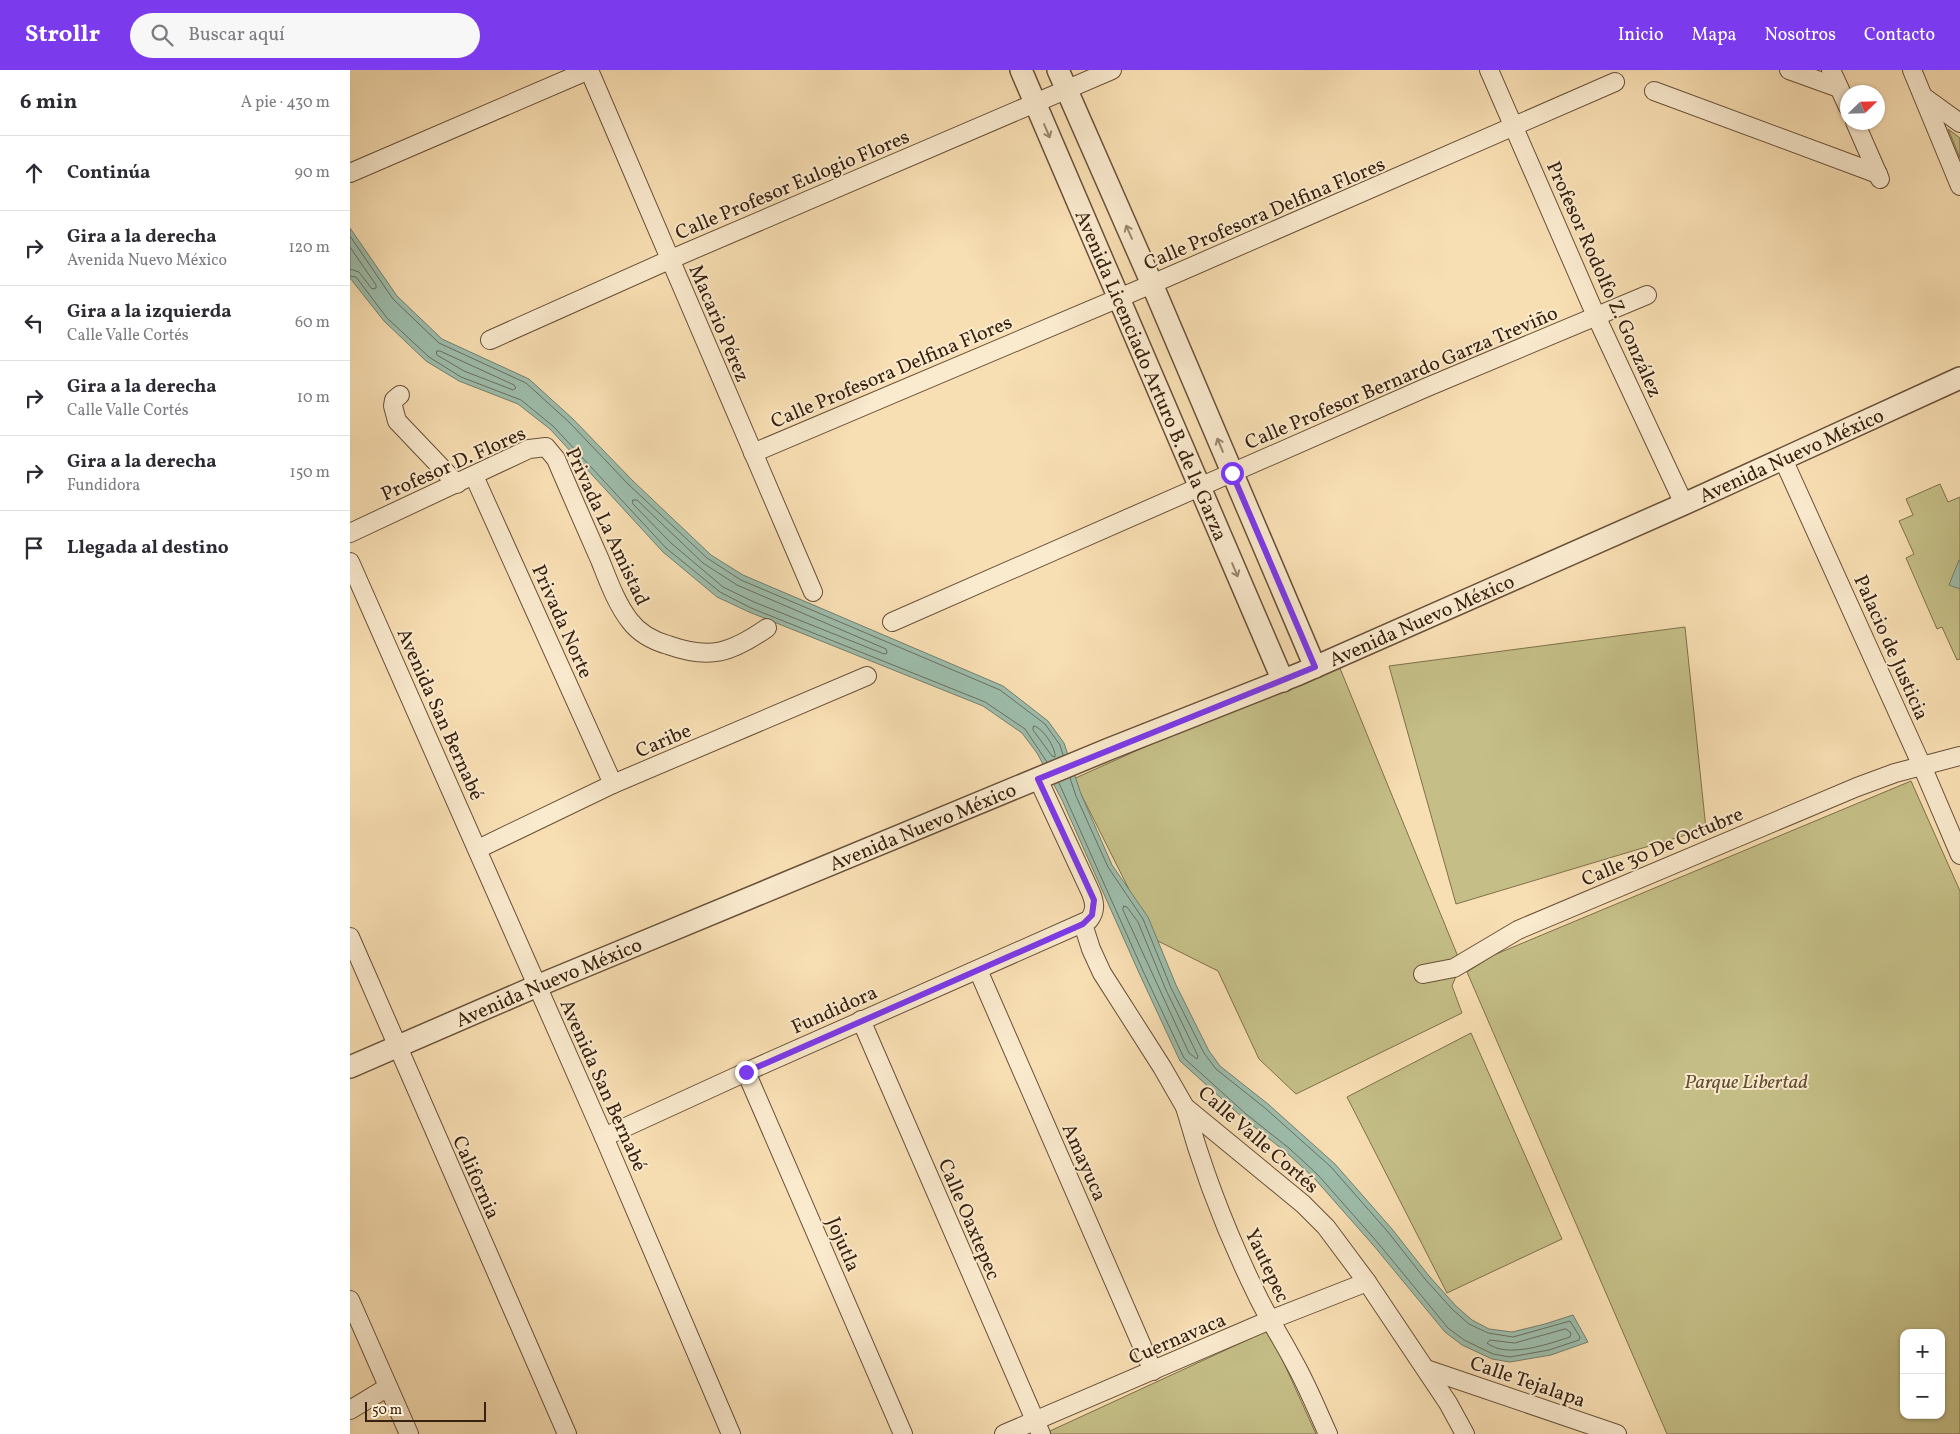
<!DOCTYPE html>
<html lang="es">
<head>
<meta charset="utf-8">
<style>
	body { margin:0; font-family:Vollkorn,serif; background:#f7f7f7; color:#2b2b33 }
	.controls { position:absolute; right:15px; bottom:15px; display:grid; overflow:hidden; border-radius:10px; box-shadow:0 1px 4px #0004 }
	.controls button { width:45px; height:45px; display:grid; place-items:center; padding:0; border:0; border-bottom:1px solid #e1e1e2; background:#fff; color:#2b2b33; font:25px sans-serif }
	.compass { position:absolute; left:1490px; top:15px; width:45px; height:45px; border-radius:50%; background:#fff; box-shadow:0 1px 4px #0004; rotate:67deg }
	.scale { position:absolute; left:15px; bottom:12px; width:121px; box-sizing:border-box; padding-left:5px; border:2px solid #39210f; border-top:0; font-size:14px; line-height:18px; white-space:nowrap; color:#39210f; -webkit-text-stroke:4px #faeace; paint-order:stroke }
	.stop { position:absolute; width:15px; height:15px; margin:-11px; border:4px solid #7c3aed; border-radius:50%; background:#fff }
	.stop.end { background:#7c3aed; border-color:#fff; box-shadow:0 1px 5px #0008 }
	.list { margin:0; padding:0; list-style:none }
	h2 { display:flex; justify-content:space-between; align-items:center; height:65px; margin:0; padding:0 20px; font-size:21px }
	h2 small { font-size:16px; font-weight:400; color:#7c7c81 }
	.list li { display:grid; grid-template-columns:32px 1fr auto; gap:15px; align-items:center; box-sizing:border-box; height:75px; padding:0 20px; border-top:1px solid #e1e1e2 }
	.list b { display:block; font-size:19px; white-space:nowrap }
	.list p { margin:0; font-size:16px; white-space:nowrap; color:#7c7c81 }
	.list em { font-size:16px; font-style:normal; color:#7c7c81 }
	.icon { flex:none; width:28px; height:28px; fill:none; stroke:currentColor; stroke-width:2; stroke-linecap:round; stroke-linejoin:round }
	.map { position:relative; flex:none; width:1610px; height:1364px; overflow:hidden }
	header { display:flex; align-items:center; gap:30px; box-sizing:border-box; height:70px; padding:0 25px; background:#7c3aed; color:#fff }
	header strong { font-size:24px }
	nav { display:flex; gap:28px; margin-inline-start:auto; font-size:18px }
	.search { width:350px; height:45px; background:#f7f7f7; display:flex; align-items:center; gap:12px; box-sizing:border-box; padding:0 18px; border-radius:28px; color:#7c7c81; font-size:19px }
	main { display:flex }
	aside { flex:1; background:#fff }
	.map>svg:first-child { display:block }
	.green { fill:#c5bf87; stroke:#7f704b; fill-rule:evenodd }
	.water { fill:#9dbdac; stroke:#757f6d }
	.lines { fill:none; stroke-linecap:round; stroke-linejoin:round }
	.shore { stroke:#6b6f5e; stroke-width:1 }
	.minor-casing { stroke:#695038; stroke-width:20 }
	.tertiary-casing { stroke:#695038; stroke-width:24 }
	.minor { stroke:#faeace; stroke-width:18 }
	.tertiary { stroke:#faeace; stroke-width:21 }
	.oneway { stroke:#9a866e }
	.route { stroke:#7c3aed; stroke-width:6 }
	.labels { text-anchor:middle; stroke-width:4; stroke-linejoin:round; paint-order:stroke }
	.street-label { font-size:20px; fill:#39210f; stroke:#faeace }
	.park-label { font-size:20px; font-style:italic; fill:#635033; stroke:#faeace }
</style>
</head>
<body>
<header>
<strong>Strollr</strong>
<div class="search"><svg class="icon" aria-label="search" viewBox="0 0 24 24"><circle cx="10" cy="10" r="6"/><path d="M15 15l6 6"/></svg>Buscar aquí</div>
<nav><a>Inicio</a><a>Mapa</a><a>Nosotros</a><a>Contacto</a></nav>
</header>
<main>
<aside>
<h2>6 min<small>A pie · 430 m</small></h2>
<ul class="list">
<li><svg class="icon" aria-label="ahead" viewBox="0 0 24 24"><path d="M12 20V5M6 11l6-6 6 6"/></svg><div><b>Continúa</b></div><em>90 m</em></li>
<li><svg class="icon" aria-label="right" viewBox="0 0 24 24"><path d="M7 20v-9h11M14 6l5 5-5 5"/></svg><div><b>Gira a la derecha</b><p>Avenida Nuevo México</p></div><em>120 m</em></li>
<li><svg class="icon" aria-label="left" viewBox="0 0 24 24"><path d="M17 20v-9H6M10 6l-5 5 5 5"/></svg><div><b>Gira a la izquierda</b><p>Calle Valle Cortés</p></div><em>60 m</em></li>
<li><svg class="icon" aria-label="right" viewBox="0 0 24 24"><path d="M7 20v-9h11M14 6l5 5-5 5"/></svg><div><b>Gira a la derecha</b><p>Calle Valle Cortés</p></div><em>10 m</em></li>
<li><svg class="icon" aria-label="right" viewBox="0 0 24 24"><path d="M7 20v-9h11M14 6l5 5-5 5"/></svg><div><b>Gira a la derecha</b><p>Fundidora</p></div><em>150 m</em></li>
<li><svg class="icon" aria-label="arrive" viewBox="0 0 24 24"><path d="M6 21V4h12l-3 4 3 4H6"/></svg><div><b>Llegada al destino</b></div></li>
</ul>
</aside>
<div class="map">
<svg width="1610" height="1364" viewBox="0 0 1610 1364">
	<rect width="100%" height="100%" fill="#f8dfb3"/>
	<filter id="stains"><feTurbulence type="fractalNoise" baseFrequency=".004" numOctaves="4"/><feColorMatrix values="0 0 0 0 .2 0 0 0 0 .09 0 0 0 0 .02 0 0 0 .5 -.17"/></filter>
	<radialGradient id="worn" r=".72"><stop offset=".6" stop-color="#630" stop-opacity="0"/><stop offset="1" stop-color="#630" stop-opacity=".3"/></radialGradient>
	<!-- green -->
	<g class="green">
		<path d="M1598,59l12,9v20z"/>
		<path d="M1590,414l8,18 12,-5v162l-3,1 -15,-33 -5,2 -31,-71 8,-4 -15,-33 14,-6 -7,-16z"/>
		<path d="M1335,557l21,202 -250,75 -67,-238z"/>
		<path d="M987,591l124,303 -9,22 10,27 -166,81 -37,-35 -41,-88 -64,-32 -73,-145 -10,-14z"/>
		<path d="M1561,711l49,110v543h-293l-200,-462 27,-17zM1554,1263h37v82h-37z"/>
		<path d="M1121,963l91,206 -115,54 -100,-196z"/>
		<path d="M919,1260l47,104h-265l-1,-3z"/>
	</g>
	<!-- water -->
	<g class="water">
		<path d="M0,158l47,68 45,43 87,40 44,40 59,61 79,75 32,20 260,111 45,35 16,22 17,51 31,71 36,52 28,68 33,66 11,15 48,38 67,60 57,65 37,47 27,30 16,14 17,9 23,3 33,-8 28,-9 15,27 -37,13 -41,7 -18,-3 -30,-14 -17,-13 -71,-86 -60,-68 -27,-25 -44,-35 -63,-57 -40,-86 -78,-175 -25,-47 -15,-20 -39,-27 -234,-94 -32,-15 -54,-45 -113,-123 -32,-25 -59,-23 -33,-20 -42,-40 -34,-43z"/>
		<path d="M1609,490l1,1v28l-11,-4z"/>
	</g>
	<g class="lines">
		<!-- shore -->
		<g class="shore">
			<path d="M0,166l43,63 46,44 87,40 43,39 59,62 79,74 34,22 259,110 45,34 15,21 3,10"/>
			<path d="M0,177l26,38v3l-4,1 -13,-17 -9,-3"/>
			<path d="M0,206l6,1 31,41 42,39 32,20 60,23 32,26 113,122 54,44 31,16 234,94 40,27 22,33"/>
			<path d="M87,281h3l74,34 2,3 -3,2 -49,-19 -27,-16z"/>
			<path d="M283,430h4l66,63 34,22 149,64 1,4 -3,1 -130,-52 -31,-15 -52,-44 -38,-39z"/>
			<path d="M684,656c9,2 22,22 21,31l-3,-1 -19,-26z"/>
			<path d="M709,713l85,190 40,85 62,56 44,35 28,26 60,68 70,85 16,12 29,14 17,3 39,-7 30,-10 1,-3 -10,-16 -57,16 -25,-4 -19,-9 -17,-15 -27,-30 -37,-47 -57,-65 -66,-59 -49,-39 -12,-16 -33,-65 -28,-69 -35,-52 -32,-71 -6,-18"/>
			<path d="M774,836l3,1 11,15 28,68 32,66 -1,3 -8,-6 -66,-143z"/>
			<path d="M1216,1259l5,4 -1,4c-22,7 -63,22 -83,6l3,-3 24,3z"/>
		</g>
		<defs>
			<g id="minor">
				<path d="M239,0l224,522"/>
				<path d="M1139,0l107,246 88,188"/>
				<path d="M1439,0l50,18"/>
				<path d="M1481,0l17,37"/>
				<path d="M1562,0l48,116"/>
				<path d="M1304,21l224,83"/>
				<path d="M1574,27l36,26"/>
				<path d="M1505,52l25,57"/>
				<path d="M0,103l239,-103"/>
				<path d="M140,270l179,-80 443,-190"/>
				<path d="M50,325l-6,5 -1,6 4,15 60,63"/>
				<path d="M403,383l399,-169 463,-202"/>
				<path d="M1433,389l139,307 38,89"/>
				<path d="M124,406l139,308"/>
				<path d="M0,463l179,-84 17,-2 10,12c14,33 29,67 44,101 8,20 16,43 30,61 9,12 24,20 38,24 42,15 63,8 99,-17"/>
				<path d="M0,492l254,575 127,297"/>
				<path d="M542,552l533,-234 222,-93"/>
				<path d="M128,779l135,-65 254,-108"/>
				<path d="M733,854l8,25 11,24 60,94 23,40 118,97 23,23 41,55 81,121 17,31"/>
				<path d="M0,867l217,497"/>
				<path d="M628,900l175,401"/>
				<path d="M1073,904l31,-6 64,-38 339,-143 38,-14 65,-17"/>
				<path d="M511,950l180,414"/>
				<path d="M396,1002l157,362"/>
				<path d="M835,1037c18,65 42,127 72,188 11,23 25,44 37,67 13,23 23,48 34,72"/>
				<path d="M254,1067l142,-65 343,-152c7,-9 6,-17 2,-27l-53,-114"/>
				<path d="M0,1230l59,134"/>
				<path d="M1076,1299l191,65"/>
				<path d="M0,1340l38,-23"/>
				<path d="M654,1364l266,-114 97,-38"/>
			</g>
			<g id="tertiary">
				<path id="s1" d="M671,0l262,611"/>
				<path d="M708,0l94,214 163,383"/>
				<path id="s2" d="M0,997l187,-81 116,-48 456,-189 190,-75 385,-170 276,-126"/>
			</g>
		</defs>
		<!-- minor casing -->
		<use href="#minor" class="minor-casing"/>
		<!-- tertiary casing -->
		<use href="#tertiary" class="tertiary-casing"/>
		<!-- minor -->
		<use href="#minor" class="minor"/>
		<!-- tertiary -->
		<use href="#tertiary" class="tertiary"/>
	</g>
	<!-- one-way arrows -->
	<defs><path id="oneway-shaft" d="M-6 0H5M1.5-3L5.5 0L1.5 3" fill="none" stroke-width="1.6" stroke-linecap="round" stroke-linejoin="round" transform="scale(1.25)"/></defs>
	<g class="oneway">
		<use href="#oneway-shaft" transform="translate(697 61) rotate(67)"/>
		<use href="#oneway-shaft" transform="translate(779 162) rotate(-114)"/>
		<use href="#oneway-shaft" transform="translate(870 375) rotate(-113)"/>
		<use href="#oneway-shaft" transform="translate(885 500) rotate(67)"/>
	</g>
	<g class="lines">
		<!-- route -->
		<path class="route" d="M396,1002l337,-148 9,-9 2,-15 -56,-121 277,-112 -83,-194"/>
	</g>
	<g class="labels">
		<!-- street labels -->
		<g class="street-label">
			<text transform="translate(442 114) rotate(-23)" y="7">Calle Profesor Eulogio Flores</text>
			<text transform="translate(914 143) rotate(-23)" y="7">Calle Profesora Delfina Flores</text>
			<text transform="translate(1255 209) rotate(66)" y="7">Profesor Rodolfo Z. González</text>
			<text transform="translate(370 253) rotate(67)" y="7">Macario Pérez</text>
			<text transform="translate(541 301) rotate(-23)" y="7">Calle Profesora Delfina Flores</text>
			<text dy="7" stroke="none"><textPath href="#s1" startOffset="332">Avenida Licenciado Arturo B. de la Garza</textPath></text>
			<text transform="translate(1051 307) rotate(-23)" y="7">Calle Profesor Bernardo Garza Treviño</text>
			<text dy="7" stroke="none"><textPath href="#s2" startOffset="1566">Avenida Nuevo México</textPath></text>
			<text transform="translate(103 393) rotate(-24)" y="7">Profesor D. Flores</text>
			<text transform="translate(258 456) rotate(65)" y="7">Privada La Amistad</text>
			<text transform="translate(213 551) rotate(66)" y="7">Privada Norte</text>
			<text dy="7" stroke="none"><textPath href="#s2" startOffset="1161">Avenida Nuevo México</textPath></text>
			<text transform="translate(1542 577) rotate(66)" y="7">Palacio de Justicia</text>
			<text transform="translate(91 644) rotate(66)" y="7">Avenida San Bernabé</text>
			<text transform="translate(313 670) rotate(-23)" y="7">Caribe</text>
			<text dy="7" stroke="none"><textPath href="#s2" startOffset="621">Avenida Nuevo México</textPath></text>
			<text transform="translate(1312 776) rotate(-23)" y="7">Calle 30 De Octubre</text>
			<text dy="7" stroke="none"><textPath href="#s2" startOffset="216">Avenida Nuevo México</textPath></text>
			<text transform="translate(484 939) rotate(-24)" y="7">Fundidora</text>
			<text transform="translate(254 1015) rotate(66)" y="7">Avenida San Bernabé</text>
			<text transform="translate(909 1069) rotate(41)" y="7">Calle Valle Cortés</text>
			<text transform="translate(735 1092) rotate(66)" y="7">Amayuca</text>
			<text transform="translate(127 1107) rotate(66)" y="7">California</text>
			<text transform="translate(620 1149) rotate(67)" y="7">Calle Oaxtepec</text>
			<text transform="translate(494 1174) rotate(67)" y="7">Jojutla</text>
			<text transform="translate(918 1195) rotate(65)" y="7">Yautepec</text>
			<text transform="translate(827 1268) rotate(-23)" y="7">Cuernavaca</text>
			<text transform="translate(1178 1311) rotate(19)" y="7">Calle Tejalapa</text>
		</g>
		<!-- park labels -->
		<g class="park-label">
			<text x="1396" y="1018">Parque Libertad</text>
		</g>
	</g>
	<rect width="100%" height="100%" filter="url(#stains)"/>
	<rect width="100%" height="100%" fill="url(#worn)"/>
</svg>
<div class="controls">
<button>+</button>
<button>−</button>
</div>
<svg class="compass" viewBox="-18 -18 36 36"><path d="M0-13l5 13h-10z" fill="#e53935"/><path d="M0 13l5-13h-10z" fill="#7c7c81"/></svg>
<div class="scale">50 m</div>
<div class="stop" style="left:882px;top:403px"></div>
<div class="stop end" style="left:396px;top:1002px"></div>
</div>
</main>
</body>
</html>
